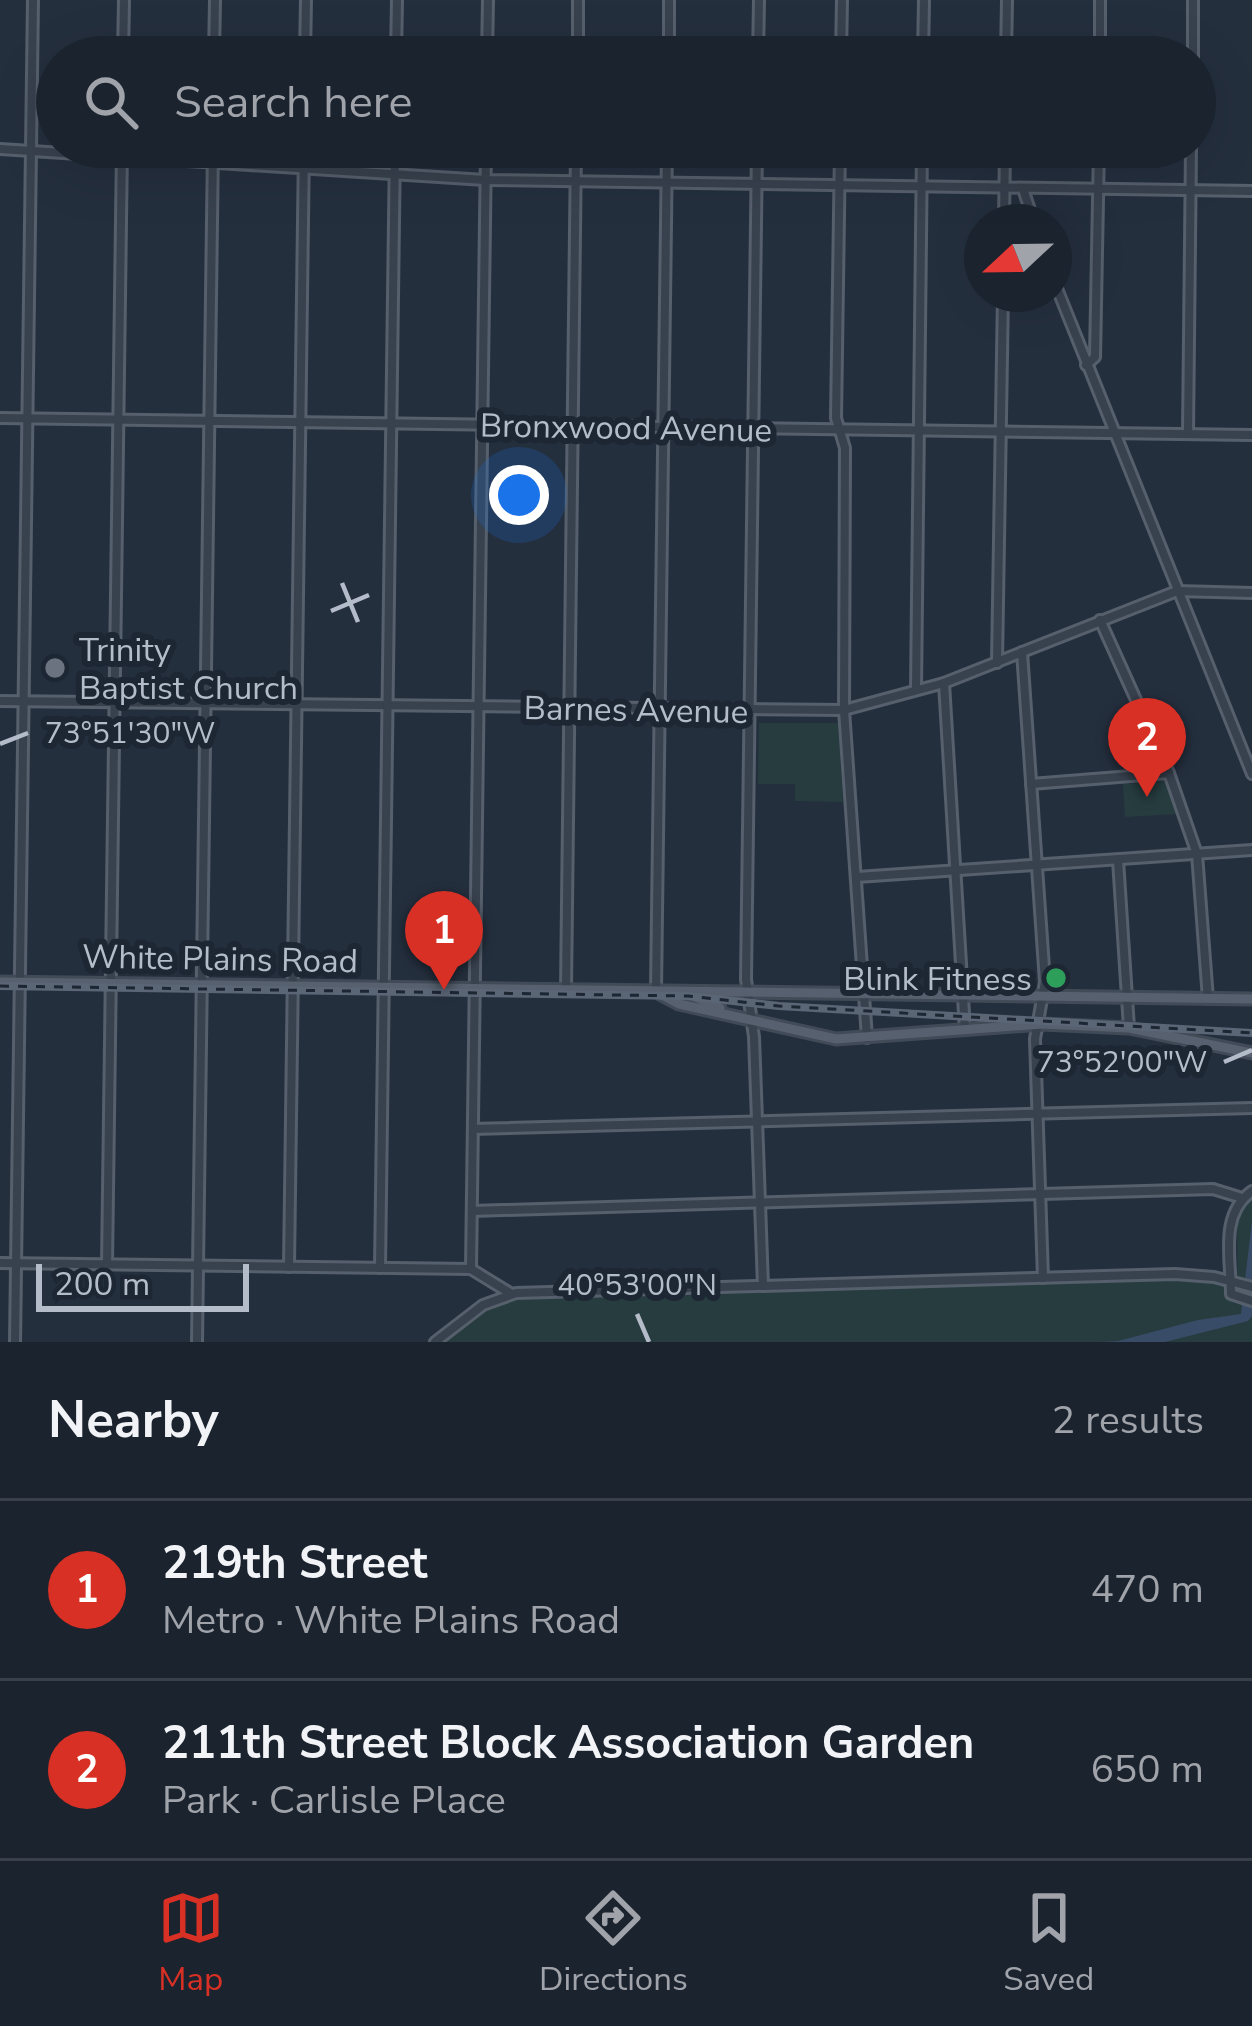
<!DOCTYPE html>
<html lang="en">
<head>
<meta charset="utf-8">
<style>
	body { margin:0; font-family:"Nunito Sans",sans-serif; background:#282f3a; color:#f1f3f6 }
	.compass { position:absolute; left:964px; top:204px; width:108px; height:108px; border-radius:50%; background:#1b232e; box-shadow:0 12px 48px #0002; rotate:248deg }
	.scale { position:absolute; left:36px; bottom:30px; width:213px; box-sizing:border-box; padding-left:12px; border:6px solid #b4bcc9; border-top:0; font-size:33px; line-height:42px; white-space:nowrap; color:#b4bcc9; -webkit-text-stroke:9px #1d2633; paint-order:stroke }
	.you { position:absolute; left:519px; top:495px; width:42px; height:42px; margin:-30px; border:9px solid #fff; border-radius:50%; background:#1a73e8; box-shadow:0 0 0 18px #1a73e833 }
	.badge { display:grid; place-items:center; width:78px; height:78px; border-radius:50%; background:#d93025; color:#fff; font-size:39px; font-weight:700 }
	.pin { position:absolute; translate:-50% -99px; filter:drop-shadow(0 3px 6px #0008) }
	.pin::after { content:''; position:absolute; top:63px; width:42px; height:36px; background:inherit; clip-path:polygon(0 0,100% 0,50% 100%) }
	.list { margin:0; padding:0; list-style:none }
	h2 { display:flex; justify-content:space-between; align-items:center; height:156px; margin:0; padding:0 48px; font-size:51px }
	h2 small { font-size:39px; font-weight:400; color:#a0a4aa }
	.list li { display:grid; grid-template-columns:78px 1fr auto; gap:36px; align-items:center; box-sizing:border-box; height:180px; padding:0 48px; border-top:3px solid #39404a }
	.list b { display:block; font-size:45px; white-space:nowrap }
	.list p { margin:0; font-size:39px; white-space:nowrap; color:#a0a4aa }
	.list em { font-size:39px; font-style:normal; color:#a0a4aa }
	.icon { flex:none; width:66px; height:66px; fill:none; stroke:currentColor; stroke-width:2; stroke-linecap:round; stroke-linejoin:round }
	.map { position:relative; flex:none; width:1252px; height:1342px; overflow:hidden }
	.search { position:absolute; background:#1b232e; box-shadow:0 12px 48px #0002; left:36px; right:36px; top:36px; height:132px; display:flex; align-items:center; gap:30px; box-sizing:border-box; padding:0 42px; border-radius:66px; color:#a0a4aa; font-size:45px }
	.sheet { height:516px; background:#1b232e }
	nav { display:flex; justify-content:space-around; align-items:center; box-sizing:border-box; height:168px; border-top:3px solid #39404a; background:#1b232e; font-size:33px; color:#a0a4aa }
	nav a { display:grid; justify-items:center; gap:6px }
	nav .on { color:#d93025 }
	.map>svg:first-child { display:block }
	.green { fill:#263c3f }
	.water { fill:#394c67 }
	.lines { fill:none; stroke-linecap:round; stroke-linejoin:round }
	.minor-casing { stroke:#565f6c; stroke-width:14 }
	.major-casing { stroke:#414a57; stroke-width:15 }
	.minor { stroke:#38414e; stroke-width:8 }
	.major { stroke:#56606e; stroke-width:9 }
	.rail-casing { stroke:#5a6575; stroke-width:8 }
	.rail { stroke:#1d2633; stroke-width:3; stroke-dasharray:9; stroke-linecap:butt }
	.ticks { fill:none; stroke:#b4bcc9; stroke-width:4.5 }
	.worship-dot { fill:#6b7280; stroke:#1d2633; stroke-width:4.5 }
	.leisure-dot { fill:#2e9e5b; stroke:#1d2633; stroke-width:4.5 }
	.labels { text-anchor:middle; stroke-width:12; stroke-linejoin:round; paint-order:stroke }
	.street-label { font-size:33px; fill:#b4bcc9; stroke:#1d2633 }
	.poi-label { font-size:33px; fill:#b4bcc9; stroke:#1d2633; text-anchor:start }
	.ticks-label { font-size:30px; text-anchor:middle; fill:#b4bcc9; stroke:#1d2633; stroke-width:12; stroke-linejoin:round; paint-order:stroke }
</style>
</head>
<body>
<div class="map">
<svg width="1252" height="1342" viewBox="0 0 1252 1342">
	<rect width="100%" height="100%" fill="#242f3e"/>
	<!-- green -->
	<g class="green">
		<path d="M759,723h79l5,79 -48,-1v-17h-37z"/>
		<path d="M1165,781l12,33 -52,3 -2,-33z"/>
		<path d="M1252,1199v143h-808l37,-30 39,-15 660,-20 43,5 3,14 12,5 -1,-77 1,-8z"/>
	</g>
	<!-- water -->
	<path class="water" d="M1252,1221v95l-4,5 -83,21h-66l19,-1 80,-21 43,-6z"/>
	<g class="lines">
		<defs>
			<g id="minor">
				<path d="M123,57l1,-57"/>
				<path d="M214,57l1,-57"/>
				<path d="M305,57l1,-57"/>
				<path d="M396,57l1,-57"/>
				<path d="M487,57l1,-57"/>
				<path d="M578,57v-57"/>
				<path d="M669,57v-57"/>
				<path d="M758,57l1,-57"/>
				<path d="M841,57l1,-57"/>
				<path d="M923,57l1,-57"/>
				<path d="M1006,57l1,-57"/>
				<path d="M1100,57v-57"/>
				<path d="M1193,57v-57"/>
				<path d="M757,147l-11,832 8,58 9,249"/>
				<path d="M840,147l-4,271 9,30 -1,262 23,328"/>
				<path d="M0,149l485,31 767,11"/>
				<path d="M1023,189l11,33"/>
				<path d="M1004,222l1,-75"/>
				<path d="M1054,281l198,493"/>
				<path d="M1086,365l9,-8 4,-210"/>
				<path d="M0,418l1252,17"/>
				<path d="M1188,434l3,-287"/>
				<path d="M1100,620l69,153 28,81 11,145"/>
				<path d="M1022,652l23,330 -10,57 8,239"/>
				<path d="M997,663l6,-369"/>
				<path d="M944,683l21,347"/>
				<path d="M916,690l6,-543"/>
				<path d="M0,701l844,9 100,-27 233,-92 75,2"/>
				<path d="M1031,784l138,-11"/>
				<path d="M1118,860l11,168"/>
				<path d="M857,877l395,-27"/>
				<path d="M566,989l10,-842"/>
				<path d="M656,991l11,-844"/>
				<path d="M473,1129l779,-21"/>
				<path d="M1252,1191c-33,23 -21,68 -21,103l21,7"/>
				<path d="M472,1211l741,-22 29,9"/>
				<path d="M0,1263l471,6 39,24"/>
				<path d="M107,1265l15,-1118"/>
				<path d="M289,1267l15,-1120"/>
				<path d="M380,1268l15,-1121"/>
				<path d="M471,1269l15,-1122"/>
				<path d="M15,1342l18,-1342"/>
				<path d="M197,1342l16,-1195"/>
				<path d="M435,1342l48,-37 33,-12 659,-19 39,3 38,10"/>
			</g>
			<g id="major">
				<path d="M0,982l1252,17"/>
				<path d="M686,993l34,15"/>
				<path d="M660,994l19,10 157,35 206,-15 87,4 123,25"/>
			</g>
		</defs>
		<!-- minor casing -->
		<use href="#minor" class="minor-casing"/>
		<!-- major casing -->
		<use href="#major" class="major-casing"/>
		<!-- minor -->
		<use href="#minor" class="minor"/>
		<!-- major -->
		<use href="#major" class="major"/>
		<defs>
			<path id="rail" d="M0,986l688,10 91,10 473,27"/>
		</defs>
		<!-- rail casing -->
		<use href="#rail" class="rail-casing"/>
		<!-- rail -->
		<use href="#rail" class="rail"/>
	</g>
	<!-- ticks -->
	<path class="ticks" d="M342,583l16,39M331,611l38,-16M0,744l28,-11M1224,1062l28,-12M637,1314l12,28"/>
	<!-- markers -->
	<circle class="worship-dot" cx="55" cy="668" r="12"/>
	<circle class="leisure-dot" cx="1056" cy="978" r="12"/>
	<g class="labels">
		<!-- street labels -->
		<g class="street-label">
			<text transform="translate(626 427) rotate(1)" y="12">Bronxwood Avenue</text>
			<text transform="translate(636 709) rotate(1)" y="12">Barnes Avenue</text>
			<text transform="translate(220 958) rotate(1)" y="12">White Plains Road</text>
		</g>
		<!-- poi labels -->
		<g class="poi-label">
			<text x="79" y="661">Trinity<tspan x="79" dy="38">Baptist Church</tspan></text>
			<text x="1032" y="990" text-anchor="end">Blink Fitness</text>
		</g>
	</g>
	<g class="ticks-label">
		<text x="130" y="743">73°51'30"W</text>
		<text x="1122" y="1072">73°52'00"W</text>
		<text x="637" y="1295">40°53'00"N</text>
	</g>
</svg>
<svg class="compass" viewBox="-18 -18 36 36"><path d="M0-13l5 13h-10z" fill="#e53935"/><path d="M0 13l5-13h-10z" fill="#a0a4aa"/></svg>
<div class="scale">200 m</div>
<div class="you"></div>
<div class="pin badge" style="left:444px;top:990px">1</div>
<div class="pin badge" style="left:1147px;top:797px">2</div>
<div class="search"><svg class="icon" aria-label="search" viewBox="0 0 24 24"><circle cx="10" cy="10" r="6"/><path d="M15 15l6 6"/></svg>Search here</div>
</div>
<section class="sheet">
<h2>Nearby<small>2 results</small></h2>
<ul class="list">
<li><span class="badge">1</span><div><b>219th Street</b><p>Metro · White Plains Road</p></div><em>470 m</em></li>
<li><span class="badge">2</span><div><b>211th Street Block Association Garden</b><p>Park · Carlisle Place</p></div><em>650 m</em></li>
</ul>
</section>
<nav>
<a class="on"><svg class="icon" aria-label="map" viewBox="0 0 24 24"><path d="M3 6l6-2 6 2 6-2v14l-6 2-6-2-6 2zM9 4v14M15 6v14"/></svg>Map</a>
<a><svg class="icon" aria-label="directions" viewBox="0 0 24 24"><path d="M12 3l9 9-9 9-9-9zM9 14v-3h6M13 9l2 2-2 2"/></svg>Directions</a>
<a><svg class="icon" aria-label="saved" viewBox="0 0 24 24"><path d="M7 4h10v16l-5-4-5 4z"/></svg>Saved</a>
</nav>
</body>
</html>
